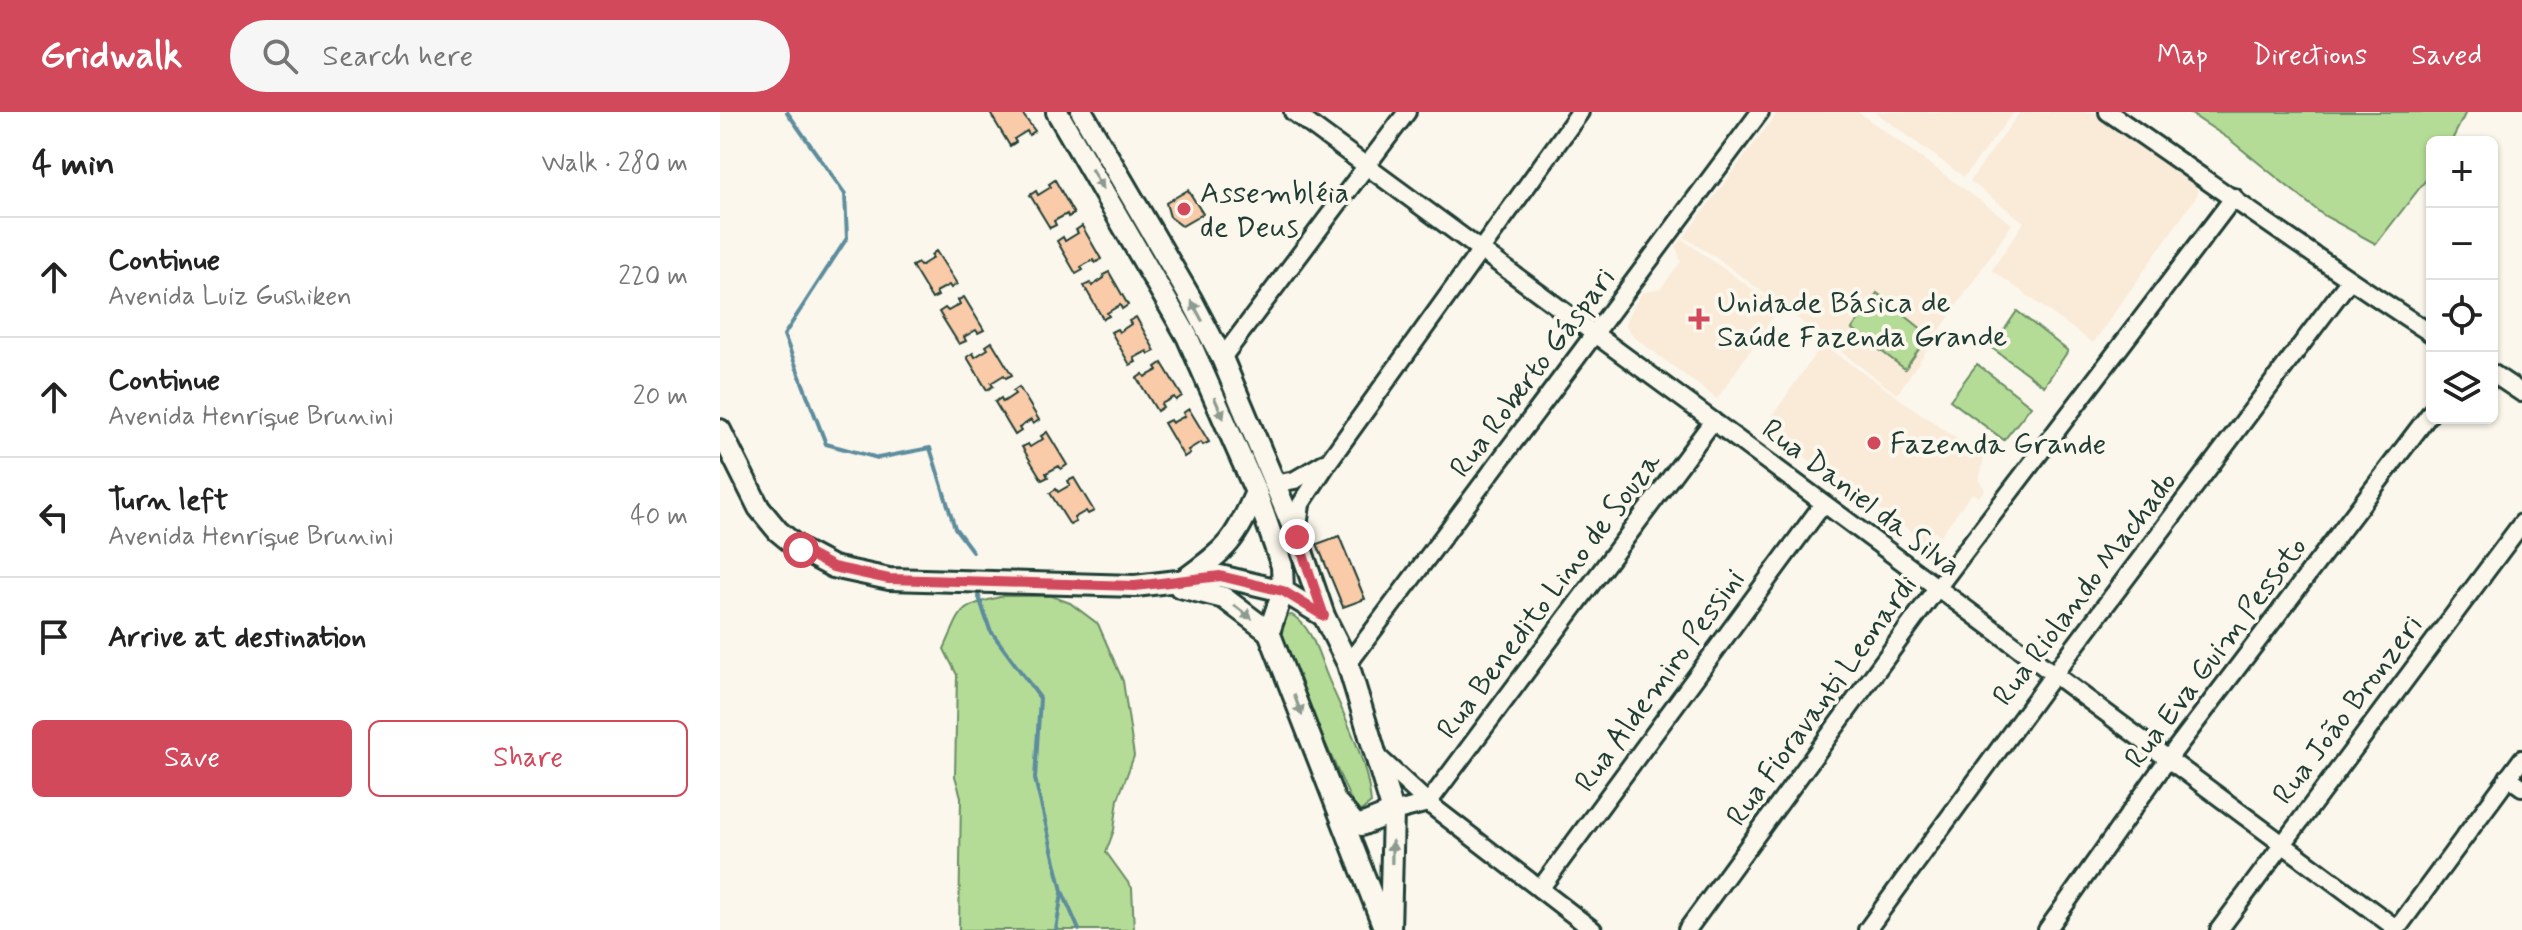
<!DOCTYPE html>
<html lang="en">
<head>
<meta charset="utf-8">
<style>
	body { margin:0; font-family:Mynerve,sans-serif; background:#f6f6f6; color:#222 }
	.controls { position:absolute; right:24px; top:24px; display:grid; overflow:hidden; border-radius:12px; box-shadow:0 2px 6px #0004 }
	.controls button { width:72px; height:72px; display:grid; place-items:center; padding:0; border:0; border-bottom:2px solid #e0e0e0; background:#fff; color:#222; font:40px sans-serif }
	.stop { position:absolute; width:24px; height:24px; margin:-18px; border:6px solid #d1495b; border-radius:50%; background:#fff }
	.stop.end { background:#d1495b; border-color:#fff; box-shadow:0 2px 8px #0008 }
	.list { margin:0; padding:0; list-style:none }
	h2 { display:flex; justify-content:space-between; align-items:center; height:104px; margin:0; padding:0 32px; font-size:34px }
	h2 small { font-size:26px; font-weight:400; color:#767676 }
	.list li { display:grid; grid-template-columns:52px 1fr auto; gap:24px; align-items:center; box-sizing:border-box; height:120px; padding:0 32px; border-top:2px solid #e0e0e0 }
	.list b { display:block; font-size:30px; white-space:nowrap }
	.list p { margin:0; font-size:26px; white-space:nowrap; color:#767676 }
	.list em { font-size:26px; font-style:normal; color:#767676 }
	.actions { display:flex; gap:16px; padding:24px 32px }
	.actions a { flex:1; padding:18px 0; border:2px solid #d1495b; border-radius:12px; text-align:center; font-size:28px; color:#d1495b }
	.actions .main { background:#d1495b; color:#fff }
	.icon { flex:none; width:44px; height:44px; fill:none; stroke:currentColor; stroke-width:2; stroke-linecap:round; stroke-linejoin:round }
	.map { position:relative; flex:none; width:1802px; height:818px; overflow:hidden }
	header { display:flex; align-items:center; gap:48px; box-sizing:border-box; height:112px; padding:0 40px; background:#d1495b; color:#fff }
	header strong { font-size:38px }
	nav { display:flex; gap:44px; margin-inline-start:auto; font-size:28px }
	.search { width:560px; height:72px; background:#f6f6f6; display:flex; align-items:center; gap:20px; box-sizing:border-box; padding:0 28px; border-radius:44px; color:#767676; font-size:30px }
	main { display:flex }
	aside { flex:1; background:#fff }
	.map>svg:first-child { display:block }
	.built { fill:#faead8 }
	.green { fill:#b5dc97; stroke:#6a8c66; stroke-width:2 }
	.lines { fill:none; stroke-linecap:round; stroke-linejoin:round }
	.stream { stroke:#5c8c9d; stroke-width:4 }
	.building { fill:#f9cba8; stroke:#1f3d34; stroke-width:2 }
	.minor-casing { stroke:#1f3d34; stroke-width:22 }
	.major-casing { stroke:#1f3d34; stroke-width:26 }
	.minor { stroke:#fbf7ec; stroke-width:16 }
	.major { stroke:#fbf7ec; stroke-width:20 }
	.oneway { fill:#8d9a90 }
	.route { stroke:#d1495b; stroke-width:10 }
	.poi-dot { fill:#d1495b; stroke:#fbf7ec; stroke-width:3 }
	.labels { text-anchor:middle; stroke-width:8; stroke-linejoin:round; paint-order:stroke }
	.poi-label { font-size:30px; fill:#1f3d34; stroke:#fbf7ec; text-anchor:start }
	.street-label { font-size:30px; fill:#1f3d34; stroke:#fbf7ec }
</style>
</head>
<body>
<header>
<strong>Gridwalk</strong>
<div class="search"><svg class="icon" aria-label="search" viewBox="0 0 24 24"><circle cx="10" cy="10" r="6"/><path d="M15 15l6 6"/></svg>Search here</div>
<nav><a>Map</a><a>Directions</a><a>Saved</a></nav>
</header>
<main>
<aside>
<h2>4 min<small>Walk · 280 m</small></h2>
<ul class="list">
<li><svg class="icon" aria-label="ahead" viewBox="0 0 24 24"><path d="M12 20V5M6 11l6-6 6 6"/></svg><div><b>Continue</b><p>Avenida Luiz Gushiken</p></div><em>220 m</em></li>
<li><svg class="icon" aria-label="ahead" viewBox="0 0 24 24"><path d="M12 20V5M6 11l6-6 6 6"/></svg><div><b>Continue</b><p>Avenida Henrique Brunini</p></div><em>20 m</em></li>
<li><svg class="icon" aria-label="left" viewBox="0 0 24 24"><path d="M17 20v-9H6M10 6l-5 5 5 5"/></svg><div><b>Turn left</b><p>Avenida Henrique Brunini</p></div><em>40 m</em></li>
<li><svg class="icon" aria-label="arrive" viewBox="0 0 24 24"><path d="M6 21V4h12l-3 4 3 4H6"/></svg><div><b>Arrive at destination</b></div></li>
</ul>
<div class="actions"><a class="main">Save</a><a>Share</a></div>
</aside>
<div class="map">
<svg width="1802" height="818" viewBox="0 0 1802 818">
	<rect width="100%" height="100%" fill="#fbf7ec"/>
	<filter id="ink" filterUnits="userSpaceOnUse"><feTurbulence type="fractalNoise" baseFrequency=".0125" numOctaves="2"/><feDisplacementMap in="SourceGraphic" scale="16" xChannelSelector="R" yChannelSelector="G"/><feConvolveMatrix kernelMatrix="1 2 1 2 8 2 1 2 1" color-interpolation-filters="sRGB"/></filter>
	<g filter="url(#ink)">
		<!-- built -->
		<g class="built">
			<path d="M1058,0h80l154,112 -115,170 -177,-134 -36,-23z"/>
			<path d="M1155,0h139l-50,65z"/>
			<path d="M1300,0h74l99,68 5,14 -105,149 -101,-73 32,-48 -54,-41z"/>
			<path d="M963,128l96,68 -62,91 -83,-62 -9,-12 4,-11 13,-21 19,-5 20,-26 -5,-16z"/>
			<path d="M1102,232l162,114 -5,23 6,8 -6,8 -7,-4 -32,43 -5,-5 -10,10 -161,-113z"/>
		</g>
		<!-- green -->
		<g class="green">
			<path d="M1468,0h278l-15,30h-19v30l-56,72 -53,-29 -94,-76z"/>
			<path d="M1157,181l52,42 -24,34 -53,-40z"/>
			<path d="M1297,199l51,40 -24,35 -52,-38z"/>
			<path d="M1257,252l54,42 -27,34 -54,-40z"/>
			<path d="M284,484h47l19,7 28,21 25,57 11,75 -16,43 -4,31 -8,22 26,36 2,42h-175l2,-133 -6,-21 2,-101 -13,-26c20,-44 13,-41 60,-53z"/>
			<path d="M572,503c20,12 26,38 34,58 17,42 41,84 45,130l-14,11 -79,-177v-16l7,-5z"/>
		</g>
		<g class="lines">
			<!-- stream -->
			<g class="stream">
				<path d="M67,0l58,82 2,44 -63,97 42,109 52,14 52,-10 25,80 18,24"/>
				<path d="M258,482l12,36 50,68 -5,81 27,112 17,39"/>
				<path d="M336,818l6,-37"/>
			</g>
		</g>
		<!-- building -->
		<g class="building">
			<path d="M301,0l14,19 -6,4 -2,-4 -13,8 2,3 -6,4 -20,-33z"/>
			<path d="M335,68l19,34 -6,3 -1,-3 -13,7 2,4 -6,3 -20,-33 6,-4 2,4 13,-8 -2,-3z"/>
			<path d="M468,78l15,24 -21,12 -12,-9 -4,-14z"/>
			<path d="M362,114l19,33 -6,4 -2,-3 -12,7 2,3 -7,4 -19,-33 6,-4 2,4 13,-8 -2,-3z"/>
			<path d="M216,139l21,33 -6,4 -2,-3 -13,7 2,4 -6,3 -20,-33 6,-3 2,3 13,-8 -2,-3z"/>
			<path d="M389,160l19,33 -6,4 -2,-4 -13,8 2,3 -6,3 -19,-33 6,-3 2,3 12,-8 -1,-3z"/>
			<path d="M244,185l20,33 -6,3 -2,-3 -12,7 2,4 -7,3 -20,-32 6,-4 3,3 12,-7 -2,-4z"/>
			<path d="M416,205l19,34 -6,3 -2,-3 -13,7 2,4 -6,3 -19,-33 6,-3 2,3 12,-8 -2,-3z"/>
			<path d="M272,230l20,33 -6,3 -2,-3 -13,8 2,3 -6,4 -20,-33 6,-4 2,4 13,-8 -2,-3z"/>
			<path d="M442,251l20,33 -6,4 -2,-3 -13,7 2,3 -6,4 -20,-33 6,-4 2,3 13,-7 -2,-3z"/>
			<path d="M299,275l20,33 -6,4 -2,-4 -12,8 2,3 -6,4 -20,-33 6,-4 2,4 12,-8 -2,-3z"/>
			<path d="M469,297l20,33 -6,3 -2,-3 -13,8 2,3 -6,4 -20,-34 6,-3 2,3 13,-7 -2,-3z"/>
			<path d="M327,320l20,33 -6,4 -2,-3 -13,7 2,4 -6,3 -20,-33 6,-3 2,3 13,-8 -2,-3z"/>
			<path d="M354,366l20,33 -6,3 -2,-3 -12,7 2,4 -6,3 -20,-32 6,-4 2,3 12,-7 -2,-4z"/>
			<path d="M619,424l26,63 -22,8 -26,-63z"/>
		</g>
		<g class="lines">
			<defs>
				<g id="minor">
					<path d="M573,0l420,309 684,508"/>
					<path d="M1388,0c108,74 214,151 324,222"/>
					<path d="M502,246l185,-246"/>
					<path d="M1772,261l30,20"/>
					<path d="M554,372l21,-4 29,-17"/>
					<path d="M577,424l4,-32 28,-43 251,-349"/>
					<path d="M628,552l412,-552"/>
					<path d="M657,644l51,47 165,127"/>
					<path d="M1788,665l14,10"/>
					<path d="M708,691l285,-382"/>
					<path d="M673,700l35,-9"/>
					<path d="M820,777l283,-385"/>
					<path d="M967,818l250,-342 297,-391"/>
					<path d="M1147,818l187,-256 295,-393"/>
					<path d="M1327,818l121,-171 264,-348"/>
					<path d="M1499,818l303,-407"/>
					<path d="M1676,818l126,-171"/>
				</g>
				<g id="major">
					<path d="M337,0l130,224 69,156 26,74 1,25 -14,41"/>
					<path d="M362,0l109,187 31,59 75,179 27,79 24,48 45,148 -3,118"/>
					<path d="M0,318l39,78 19,23 23,19 32,17 56,12 246,7 85,-10 63,15 41,25"/>
					<path d="M465,467c43,-31 50,-38 71,-87"/>
					<path d="M460,475l44,11 45,34"/>
					<path d="M549,520l116,298"/>
					<path d="M618,692l16,19 7,2 32,-13"/>
				</g>
			</defs>
			<!-- minor casing -->
			<use href="#minor" class="minor-casing"/>
			<!-- major casing -->
			<use href="#major" class="major-casing"/>
			<!-- minor -->
			<use href="#minor" class="minor"/>
			<!-- major -->
			<use href="#major" class="major"/>
		</g>
		<!-- one-way arrows -->
		<defs><path id="oneway-solid" d="M-6-.8H1V-3.2L6.5 0L1 3.2V.8H-6Z" transform="scale(2)"/></defs>
		<g class="oneway">
			<use href="#oneway-solid" transform="translate(377 67) rotate(60)"/>
			<use href="#oneway-solid" transform="translate(477 199) rotate(-118)"/>
			<use href="#oneway-solid" transform="translate(499 296) rotate(66)"/>
			<use href="#oneway-solid" transform="translate(523 500) rotate(37)"/>
			<use href="#oneway-solid" transform="translate(578 593) rotate(69)"/>
			<use href="#oneway-solid" transform="translate(672 740) rotate(-89)"/>
		</g>
	</g>
	<g class="lines" filter="url(#ink)">
		<!-- route -->
		<path class="route" d="M81,438l32,17 56,12 246,7 85,-10 63,15 41,25 -27,-79"/>
	</g>
	<!-- markers -->
	<g class="poi-dot">
		<circle cx="464" cy="97" r="8"/>
		<path d="M975 195h8v8h8v8h-8v8h-8v-8h-8v-8h8z"/>
		<circle cx="1154" cy="331" r="8"/>
	</g>
	<g class="labels">
		<!-- poi labels -->
		<g class="poi-label">
			<text x="480" y="90">Assembléia<tspan x="480" dy="34">de Deus</tspan></text>
			<text x="997" y="200">Unidade Básica de<tspan x="997" dy="34">Saúde Fazenda Grande</tspan></text>
			<text x="1170" y="341">Fazenda Grande</text>
		</g>
		<!-- street labels -->
		<g class="street-label">
			<text transform="translate(812 260) rotate(-53)" y="10">Rua Roberto Gáspari</text>
			<text transform="translate(1142 385) rotate(37)" y="10">Rua Daniel da Silva</text>
			<text transform="translate(1364 476) rotate(-53)" y="10">Rua Riolando Machado</text>
			<text transform="translate(828 483) rotate(-53)" y="10">Rua Benedito Lino de Souza</text>
			<text transform="translate(1495 540) rotate(-53)" y="10">Rua Eva Guim Pessoto</text>
			<text transform="translate(939 568) rotate(-54)" y="10">Rua Aldemiro Pessini</text>
			<text transform="translate(1101 588) rotate(-54)" y="10">Rua Fioravanti Leonardi</text>
			<text transform="translate(1627 597) rotate(-53)" y="10">Rua João Bronzeri</text>
		</g>
	</g>
</svg>
<div class="controls">
<button>+</button>
<button>−</button>
<button><svg class="icon" aria-label="locate" viewBox="0 0 24 24"><circle cx="12" cy="12" r="6"/><path d="M12 2v4M12 18v4M2 12h4M18 12h4"/></svg></button>
<button><svg class="icon" aria-label="layers" viewBox="0 0 24 24"><path d="M12 4l9 5-9 5-9-5zM3 14l9 5 9-5"/></svg></button>
</div>
<div class="stop" style="left:81px;top:438px"></div>
<div class="stop end" style="left:577px;top:425px"></div>
</div>
</main>
</body>
</html>
